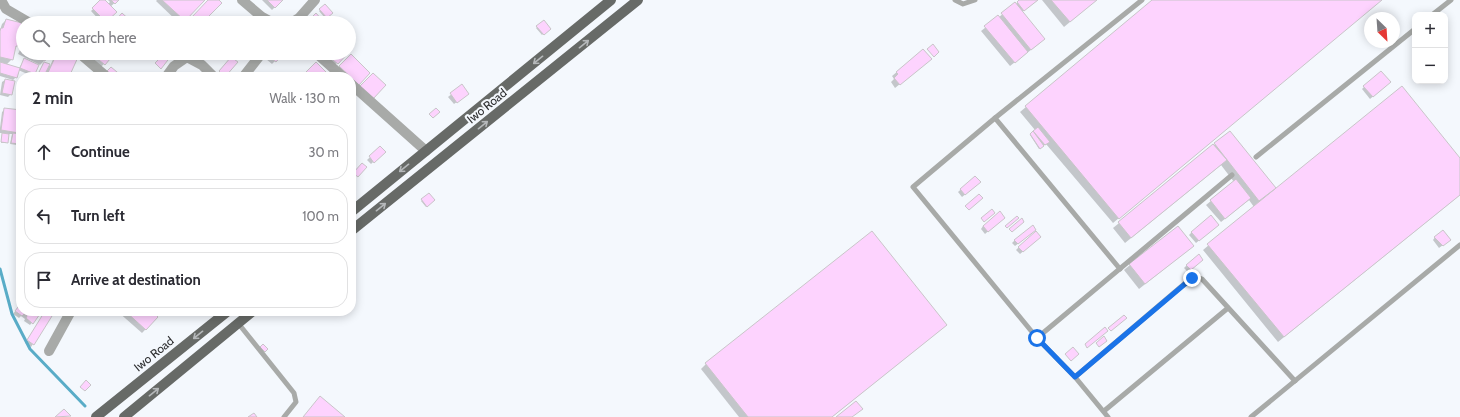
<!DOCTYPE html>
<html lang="en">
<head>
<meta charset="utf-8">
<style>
	body { margin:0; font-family:Cabin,sans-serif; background:#f2f2f3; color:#2b2b33 }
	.controls { position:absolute; right:12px; top:12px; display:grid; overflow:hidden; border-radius:8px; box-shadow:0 2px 10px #0003 }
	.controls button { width:36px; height:36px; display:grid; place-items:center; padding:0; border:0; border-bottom:1px solid #e1e1e2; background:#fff; color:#2b2b33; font:20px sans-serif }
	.compass { position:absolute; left:1364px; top:12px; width:36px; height:36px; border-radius:50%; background:#fff; box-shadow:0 2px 10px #0003; rotate:155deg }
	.stop { position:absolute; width:12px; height:12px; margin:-9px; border:3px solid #1a73e8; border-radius:50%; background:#fff }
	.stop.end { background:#1a73e8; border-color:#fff; box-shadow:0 1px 4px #0008 }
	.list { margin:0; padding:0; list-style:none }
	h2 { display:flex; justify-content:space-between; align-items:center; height:52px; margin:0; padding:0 16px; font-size:17px }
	h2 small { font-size:13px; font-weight:400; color:#7c7c81 }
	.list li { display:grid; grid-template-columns:26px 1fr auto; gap:12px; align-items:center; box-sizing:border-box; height:56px; margin:0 8px 8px; padding:0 8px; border:1px solid #e1e1e2; border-radius:16px }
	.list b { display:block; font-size:15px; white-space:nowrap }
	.list em { font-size:13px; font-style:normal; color:#7c7c81 }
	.icon { flex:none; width:22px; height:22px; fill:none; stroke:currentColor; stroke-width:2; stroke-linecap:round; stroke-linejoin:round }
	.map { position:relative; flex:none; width:1460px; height:417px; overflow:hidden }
	.search { position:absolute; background:#fff; box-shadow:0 2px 10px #0003; left:16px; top:16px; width:340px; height:44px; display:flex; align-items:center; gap:10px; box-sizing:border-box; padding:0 14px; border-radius:22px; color:#7c7c81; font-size:15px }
	.panel { position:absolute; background:#fff; box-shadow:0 2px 10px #0003; left:16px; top:72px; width:340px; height:244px; border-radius:16px }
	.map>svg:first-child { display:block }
	.shadow { fill:#0003 }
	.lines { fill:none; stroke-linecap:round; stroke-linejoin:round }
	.stream { stroke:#59acc7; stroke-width:3 }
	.building { fill:#fdd3fe; stroke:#c9c5c9 }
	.service { stroke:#a8aaa8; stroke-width:5 }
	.minor { stroke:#a8aaa8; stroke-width:10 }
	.primary { stroke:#676a67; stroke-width:10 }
	.oneway { stroke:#b5b8ba }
	.route { stroke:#1a73e8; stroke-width:5 }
	.labels { text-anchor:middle; stroke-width:4; stroke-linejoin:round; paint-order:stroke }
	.street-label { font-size:12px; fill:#2e2f31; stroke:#f4f8fd }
</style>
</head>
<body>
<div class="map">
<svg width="1460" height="417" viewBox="0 0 1460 417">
	<rect width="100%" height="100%" fill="#f4f8fd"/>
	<!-- shadow -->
	<g class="shadow">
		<path d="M102,0l6,4 2,-2 -2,-2h10l-8,7 5,5 -11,11h-2l-11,-12z"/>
		<path d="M157,0h46l-21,23h-3l-23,-22z"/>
		<path d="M210,0h7l-10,16 3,2 -5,5 -3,-1 -1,1h-13z"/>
		<path d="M262,0h20l-10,10z"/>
		<path d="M1021,0h17l-16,12 18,31 -30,23 -29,-35z"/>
		<path d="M1042,0h54l-32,27z"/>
		<path d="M1153,0h228l-268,223 -67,-79 -7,5 -9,-14 5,-5 -15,-18z"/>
		<path d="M325,5l6,8 -6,5 -6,-7z"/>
		<path d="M316,15l5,5 -3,3h-2l-4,-5z"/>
		<path d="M6,20l11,26 -2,2 -3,11 -6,6 13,3 5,-8 9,12 -1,4 2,1h-6l2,-2 -12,-5 -2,7 -3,3 -13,-4v-46l2,-6z"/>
		<path d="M543,21l7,7 -8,7 -6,-7z"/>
		<path d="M23,44v9h25l-4,8 -4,4 -22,-11z"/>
		<path d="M923,50l3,13 -31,25 -4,-6 3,-3 -2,-3z"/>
		<path d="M56,53h16l-4,24h-26l-4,-2 5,-12 7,3z"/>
		<path d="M96,53h18l-13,14 -9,-8z"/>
		<path d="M227,53h10l-5,6 4,3 -13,15h-3l-3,-3 15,-17z"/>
		<path d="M272,53h11l-11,11 -6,-5z"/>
		<path d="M333,53h13l-12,13 -7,-6z"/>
		<path d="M351,55l5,32 -5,-4v-6h-6l-8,-8z"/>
		<path d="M5,80l6,14 -3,3 -8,-2 2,-13z"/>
		<path d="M1387,85l-17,14 -8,-10 2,-2z"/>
		<path d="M462,86l3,10 -11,8 -6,-7z"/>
		<path d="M5,109l13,23 -2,2 2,10 -1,1 -7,-1 2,-10h-4l-2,9h-5l1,-8 1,-2h-3v-5l2,-16z"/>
		<path d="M1230,132l46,58 184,-30v35l-182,147 -75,-92 51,-43 -5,-7 -28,22 -15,-17 28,-23 -13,-17 -96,78 -12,-15z"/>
		<path d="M380,148l4,4 -13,12 -4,-4z"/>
		<path d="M975,177l2,8 -15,12 -4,-5z"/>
		<path d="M429,194l4,6 -7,7 -5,-6z"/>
		<path d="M1001,220l-16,14 -4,-5 2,-3z"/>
		<path d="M1215,227l-19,16 -7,-8 3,-3z"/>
		<path d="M1033,232l-18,14 -3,-3 3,-3z"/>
		<path d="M1435,237l12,5 -8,6 -6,-8z"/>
		<path d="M1037,240l-17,14 -4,-4 3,-3z"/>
		<path d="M1187,251l-48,38 -15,-19 6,-5z"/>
		<path d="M1199,262l-11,10 -4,-4 3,-3z"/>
		<path d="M21,279v11l-5,-2z"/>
		<path d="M21,303v8h20l-11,14 -6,-4 1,-2 -4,-3 -2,2 -6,-4z"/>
		<path d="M117,311h46l-21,22z"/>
		<path d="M43,315l-10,29 -2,3 -6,-4z"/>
		<path d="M946,325l-114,92h-93l-38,-48 5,-5z"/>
	</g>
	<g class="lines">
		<!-- stream -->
		<path class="stream" d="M0,269l12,45 18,35 55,57"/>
	</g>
	<!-- building -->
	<g class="building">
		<path d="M100,0h5l12,12 -11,10 -14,-14z"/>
		<path d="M111,0h8l-4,4z"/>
		<path d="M162,0h43l-20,21z"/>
		<path d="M208,0h11l3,3 -13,13 2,2 -4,4 -2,-2 -3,3h-6l-5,-5z"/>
		<path d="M267,0h16l-8,8z"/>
		<path d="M1019,0h19l-14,11 -7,-9z"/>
		<path d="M1051,0h46l-27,22z"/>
		<path d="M1152,0h230l-263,219 -94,-113z"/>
		<path d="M1015,2l30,37 -14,11 -30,-37z"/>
		<path d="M325,4l8,9 -6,5 -8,-9z"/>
		<path d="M122,13l11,10h-20z"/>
		<path d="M316,13l6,7 -2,3 -8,-6z"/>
		<path d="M998,15l30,37 -13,11 -31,-37z"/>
		<path d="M307,16l7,7h-14z"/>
		<path d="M6,19l16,4 -3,13h2l-3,10h-2l-3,14 -13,-3v-26l1,-3h2z"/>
		<path d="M191,19l4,4h-8z"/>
		<path d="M544,20l7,9 -7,6 -8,-9z"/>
		<path d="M933,44l6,8 -5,5 -7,-8z"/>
		<path d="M923,49l9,10 -32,26 -6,-7 4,-4 -2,-2z"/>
		<path d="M29,53h20l-4,8z"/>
		<path d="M57,53h17l5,2 -10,22h-23z"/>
		<path d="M95,53h20l-10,12 -12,-10z"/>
		<path d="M166,53l5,3 -10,13 -6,-6 4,-4 1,1z"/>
		<path d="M271,53h13l-8,9 -8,-6z"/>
		<path d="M332,53h16l-10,11 -9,-7z"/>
		<path d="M351,54l19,19 -11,12 -20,-19z"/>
		<path d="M231,57l7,5 -13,15 -6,-6z"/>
		<path d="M24,58l15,7 -4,9 -15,-6z"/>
		<path d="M0,62l20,6 -3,10 -17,-5z"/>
		<path d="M44,62l6,2 -5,10 -6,-2z"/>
		<path d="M316,62l12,12 -3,3h-24z"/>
		<path d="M111,67l12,10h-9l-7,-6z"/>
		<path d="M1381,71l10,11 -18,15 -10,-11z"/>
		<path d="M39,72l6,3 -1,2 -7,-1z"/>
		<path d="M373,73l13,12 -13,14 -13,-13z"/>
		<path d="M5,79l10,2 -3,14 -10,-2z"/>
		<path d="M462,84l7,10 -12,9 -7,-10z"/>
		<path d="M1402,86l58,72v37l-176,142 -77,-93z"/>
		<path d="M4,108l17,2 -2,23 -18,-3z"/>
		<path d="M436,108l4,4 -7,6 -4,-4z"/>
		<path d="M1038,127l12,15 -5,3 -12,-14z"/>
		<path d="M1033,131l11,15 -4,3 -10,-15z"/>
		<path d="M1230,131l46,57 -17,13 -45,-58z"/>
		<path d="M2,133l7,1 -1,9 -7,-1z"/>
		<path d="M13,133l7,1 -1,10 -8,-1z"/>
		<path d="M1213,144l14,16 -96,78 -13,-16z"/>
		<path d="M380,146l6,6 -12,11 -5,-7z"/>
		<path d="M362,163l5,4 -9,10 -5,-4z"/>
		<path d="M975,176l6,6 -16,13 -5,-6z"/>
		<path d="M1236,179l15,19 -26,21 -15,-19z"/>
		<path d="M429,193l6,7 -8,7 -6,-8z"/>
		<path d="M979,194l4,4 -14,12 -4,-4z"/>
		<path d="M992,209l3,4 -11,9 -3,-4z"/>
		<path d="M1000,211l5,7 -17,14 -5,-6z"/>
		<path d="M1211,215l8,10 -20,16 -8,-9z"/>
		<path d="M1017,216l2,2 -12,10 -2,-2z"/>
		<path d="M1022,218l2,4 -12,10 -3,-3z"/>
		<path d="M1033,225l3,5 -18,14 -4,-4z"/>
		<path d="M1178,226l16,20 -49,38 -16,-20z"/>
		<path d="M1443,230l8,10 -8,6 -9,-9z"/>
		<path d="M872,231l75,94 -115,92h-84l-43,-54z"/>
		<path d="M1036,231l5,6 -18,15 -5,-5z"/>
		<path d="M1199,254l4,6 -12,10 -5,-5z"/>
		<path d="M21,303v8h21l-9,13 -7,-6 1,-2 -3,-2 -2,2 -7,-5z"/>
		<path d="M45,311l7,5 -18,29 -7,-5z"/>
		<path d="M125,311h27l6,6 -12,13z"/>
		<path d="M1124,315l3,3 -16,13 -3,-3z"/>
		<path d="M1105,327l3,4 -21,17 -2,-4z"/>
		<path d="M1104,336l3,5 -8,6 -3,-4z"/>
		<path d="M263,344l5,5 -3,3 -5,-5z"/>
		<path d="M1073,347l6,7 -8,7 -6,-7z"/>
		<path d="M86,380l5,5 -6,6 -5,-4z"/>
		<path d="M320,396l25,21h-42z"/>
		<path d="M856,401l7,8 -11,8h-16z"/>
		<path d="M64,409l7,7 -16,1z"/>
		<path d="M254,413l3,4h-9z"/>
	</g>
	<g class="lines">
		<!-- service -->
		<g class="service">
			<path d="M955,0l8,4 12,-4"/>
			<path d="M1432,15l19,-15"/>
			<path d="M995,118l125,151"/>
			<path d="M1256,157l159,-128"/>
			<path d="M238,323l56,70 2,9 -12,15"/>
			<path d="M1037,338l195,-163"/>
			<path d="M1075,377l114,-97 8,-3 5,2 93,102"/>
			<path d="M1104,411l124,-103"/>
			<path d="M1108,417l-33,-40 -38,-39 -124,-151 82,-69 147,-118"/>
			<path d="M1251,417l209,-172"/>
		</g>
		<!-- minor -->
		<g class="minor">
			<path d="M1,0l5,9 24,14"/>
			<path d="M242,0l20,17 11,6"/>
			<path d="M291,23l8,-5 16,-18"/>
			<path d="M79,53l28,24"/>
			<path d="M316,53l27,24"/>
			<path d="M166,77l8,-11 13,-9 15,8 12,12"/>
			<path d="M243,77l19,-24"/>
			<path d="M351,84l75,67"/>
			<path d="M49,351l22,-40"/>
		</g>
		<!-- primary -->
		<g class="primary">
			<path d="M351,212l260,-212"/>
			<path d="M351,231l287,-231"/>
			<path d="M96,417l132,-106"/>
			<path d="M124,417l129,-106"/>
		</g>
	</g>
	<!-- one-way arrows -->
	<defs><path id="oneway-shaft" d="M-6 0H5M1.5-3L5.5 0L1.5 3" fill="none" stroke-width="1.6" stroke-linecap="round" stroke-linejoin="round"/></defs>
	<g class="oneway">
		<use href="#oneway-shaft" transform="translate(584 44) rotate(-39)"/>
		<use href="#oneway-shaft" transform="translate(538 60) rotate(141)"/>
		<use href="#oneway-shaft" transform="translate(483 125) rotate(-39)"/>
		<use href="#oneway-shaft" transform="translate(404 168) rotate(141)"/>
		<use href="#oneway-shaft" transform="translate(381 207) rotate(-39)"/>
		<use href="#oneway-shaft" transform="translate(198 335) rotate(141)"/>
		<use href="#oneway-shaft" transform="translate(154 392) rotate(-39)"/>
	</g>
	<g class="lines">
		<!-- route -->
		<path class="route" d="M1037,338l38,39 117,-99"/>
	</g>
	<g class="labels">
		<!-- street labels -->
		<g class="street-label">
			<text transform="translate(487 106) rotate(-39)" y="4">Iwo Road</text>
			<text transform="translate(154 354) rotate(-39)" y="4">Iwo Road</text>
		</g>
	</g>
</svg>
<div class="controls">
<button>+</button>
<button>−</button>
</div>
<svg class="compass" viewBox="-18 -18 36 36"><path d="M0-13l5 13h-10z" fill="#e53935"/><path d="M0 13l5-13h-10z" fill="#7c7c81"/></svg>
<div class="stop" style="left:1037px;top:338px"></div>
<div class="stop end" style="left:1192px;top:278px"></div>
<div class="search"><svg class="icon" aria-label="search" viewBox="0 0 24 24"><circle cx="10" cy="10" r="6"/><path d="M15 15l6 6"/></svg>Search here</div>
<section class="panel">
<h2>2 min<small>Walk · 130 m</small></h2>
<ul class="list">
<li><svg class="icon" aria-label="ahead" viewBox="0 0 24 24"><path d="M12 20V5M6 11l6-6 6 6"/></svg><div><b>Continue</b></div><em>30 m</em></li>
<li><svg class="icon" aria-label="left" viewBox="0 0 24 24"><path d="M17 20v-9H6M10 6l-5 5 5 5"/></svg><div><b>Turn left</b></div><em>100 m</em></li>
<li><svg class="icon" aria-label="arrive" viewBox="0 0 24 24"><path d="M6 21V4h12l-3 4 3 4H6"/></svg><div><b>Arrive at destination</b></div></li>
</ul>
</section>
</div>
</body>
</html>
